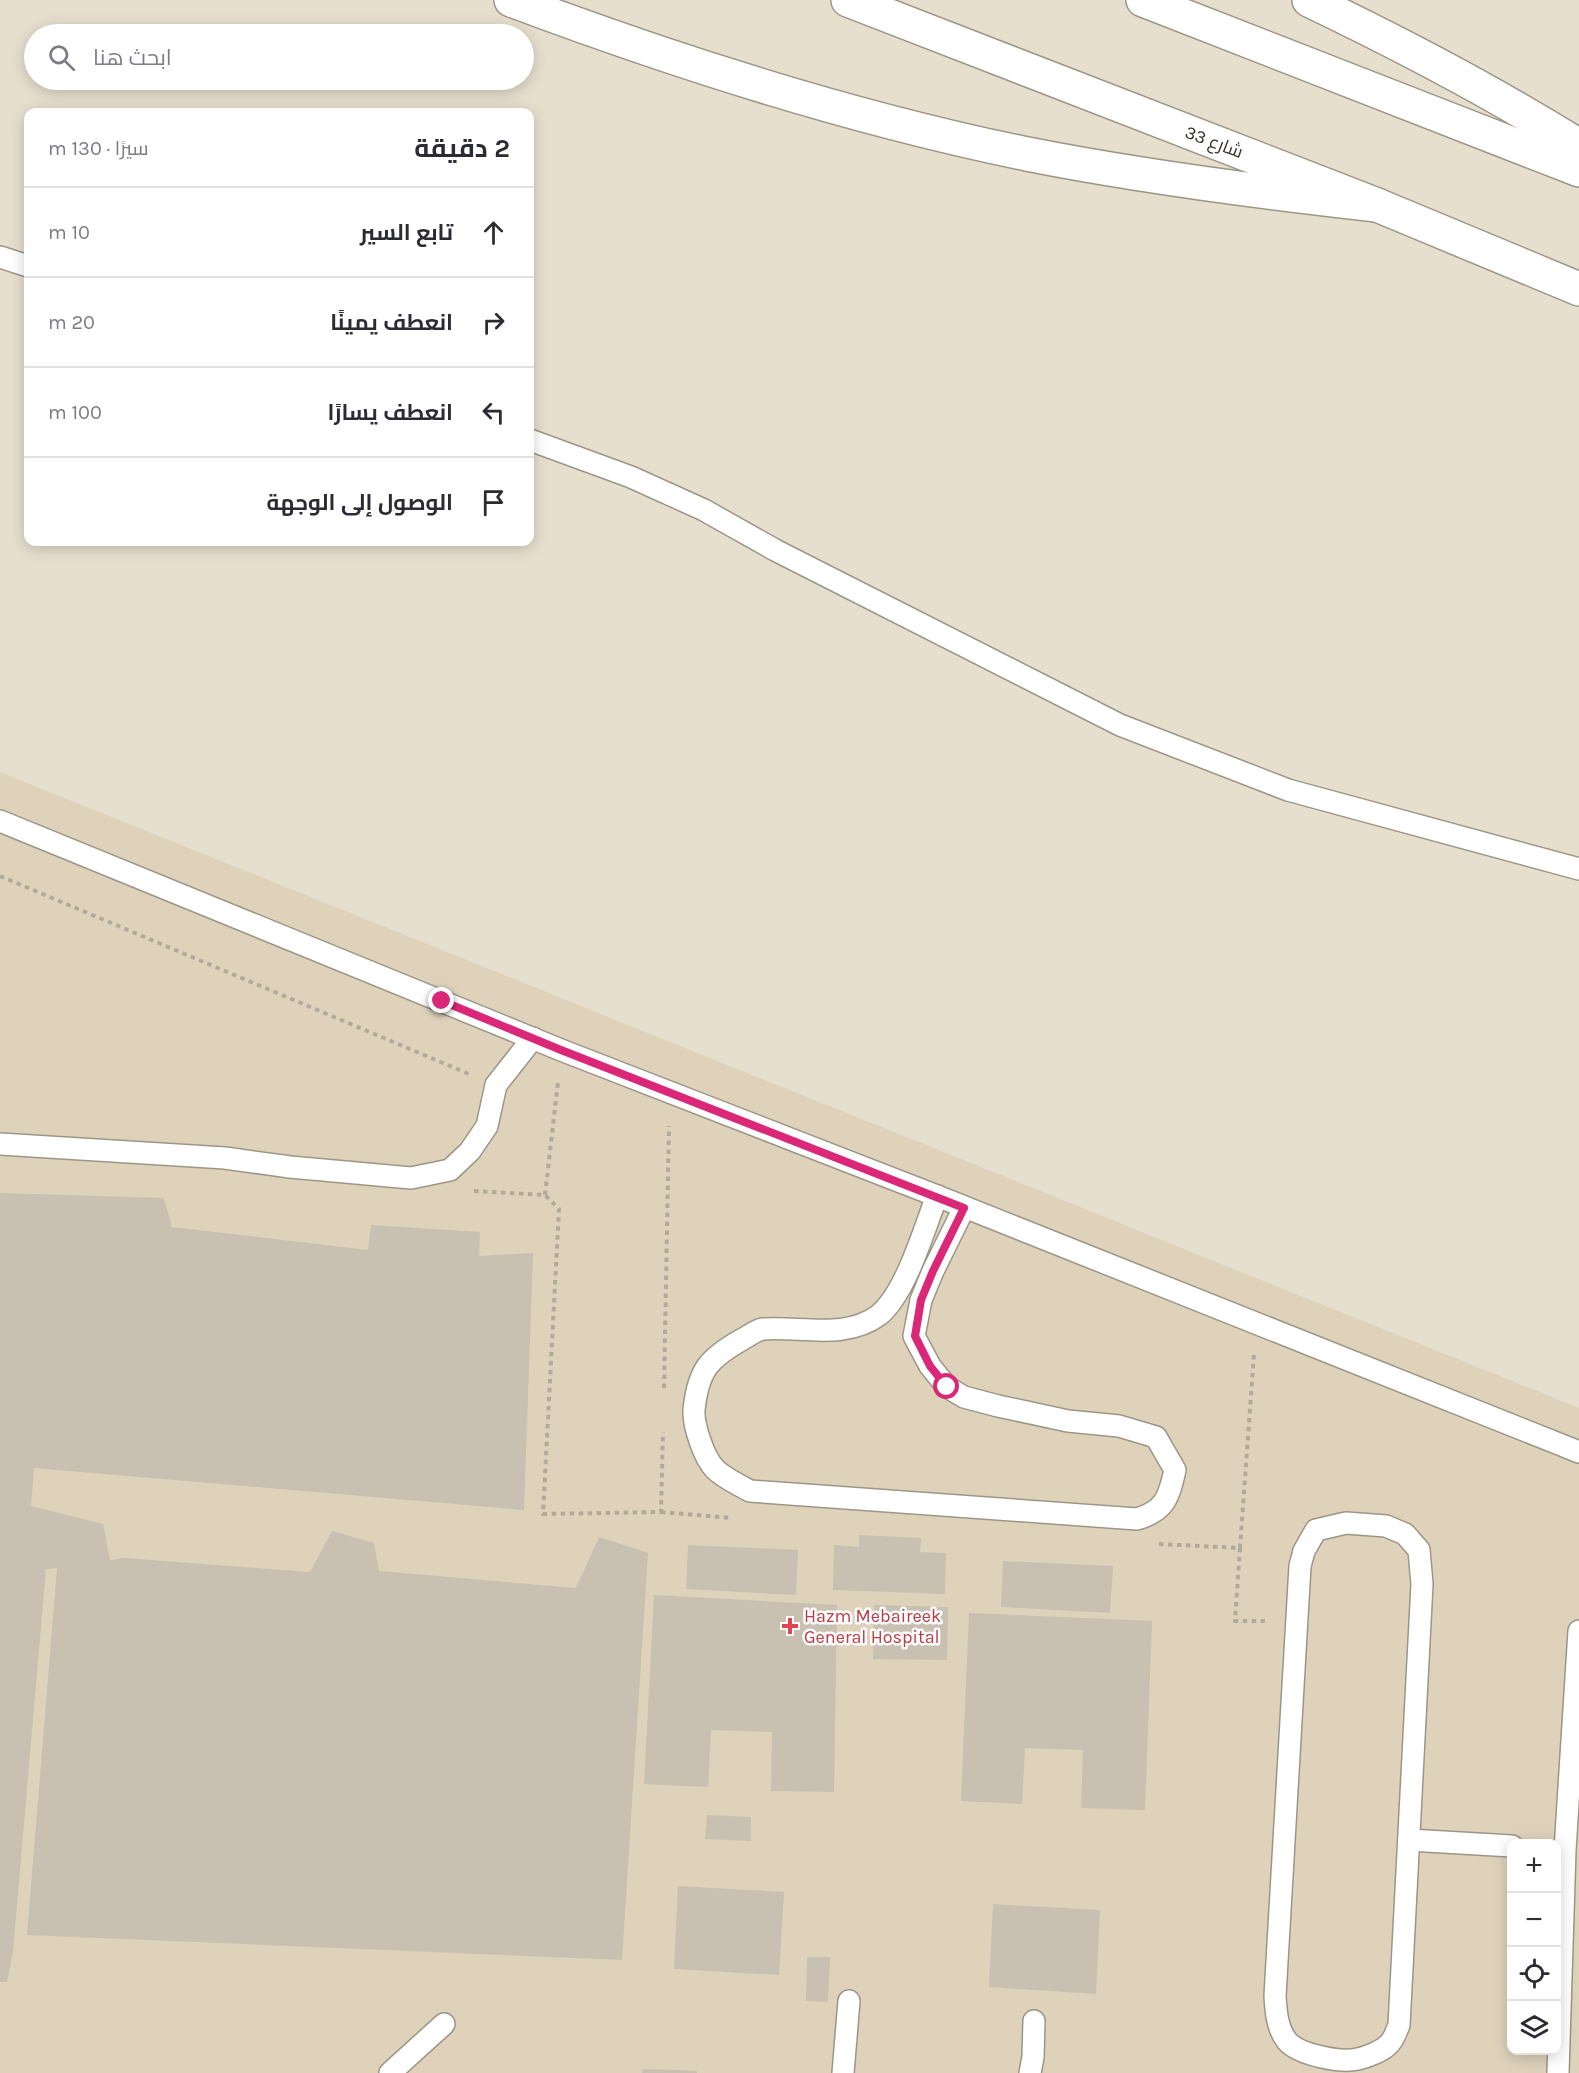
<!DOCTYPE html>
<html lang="ar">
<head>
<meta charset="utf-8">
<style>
	body { margin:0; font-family:Karla,Cairo,sans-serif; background:#f7f7f7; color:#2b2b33; direction:rtl }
	.controls { position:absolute; right:18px; bottom:18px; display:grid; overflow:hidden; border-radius:12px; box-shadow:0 3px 15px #0003 }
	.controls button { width:54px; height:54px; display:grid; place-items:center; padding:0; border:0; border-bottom:2px solid #e1e1e2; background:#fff; color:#2b2b33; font:30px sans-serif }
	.stop { position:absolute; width:18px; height:18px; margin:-14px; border:4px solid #db2777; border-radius:50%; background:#fff }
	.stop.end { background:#db2777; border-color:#fff; box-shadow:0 2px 6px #0008 }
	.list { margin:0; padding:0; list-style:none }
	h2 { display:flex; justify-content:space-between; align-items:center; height:78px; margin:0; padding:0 24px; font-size:26px }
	h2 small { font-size:20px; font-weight:400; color:#7c7c81 }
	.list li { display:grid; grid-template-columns:39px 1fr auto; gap:18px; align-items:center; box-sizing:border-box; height:90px; padding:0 24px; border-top:2px solid #e1e1e2 }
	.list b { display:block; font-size:22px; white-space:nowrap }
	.list em { font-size:20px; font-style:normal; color:#7c7c81 }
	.icon { flex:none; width:33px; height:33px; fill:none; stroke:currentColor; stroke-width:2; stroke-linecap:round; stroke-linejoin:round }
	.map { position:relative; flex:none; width:1579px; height:2073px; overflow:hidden; direction:ltr }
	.search { position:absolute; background:#fff; box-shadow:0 3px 15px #0003; left:24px; top:24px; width:510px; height:66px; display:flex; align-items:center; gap:15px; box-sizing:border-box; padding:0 21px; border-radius:33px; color:#7c7c81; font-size:22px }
	.panel { position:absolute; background:#fff; box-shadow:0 3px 15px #0003; left:24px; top:108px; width:510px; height:438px; border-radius:12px; direction:rtl }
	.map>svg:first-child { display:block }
	.built { fill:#ded2bb; fill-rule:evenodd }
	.building { fill:#c8c0b0 }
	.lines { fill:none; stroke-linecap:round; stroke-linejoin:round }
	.lane-casing { stroke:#9d9687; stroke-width:24 }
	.highway-casing { stroke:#9d9687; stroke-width:36 }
	.path { stroke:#b0aa9c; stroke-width:4; stroke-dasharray:4.5 4.5; stroke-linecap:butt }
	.lane { stroke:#fff; stroke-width:21 }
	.highway { stroke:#fff; stroke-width:33 }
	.route { stroke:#db2777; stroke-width:8 }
	.health-dot { fill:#e0444e; stroke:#fff; stroke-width:2 }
	.labels { text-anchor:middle; stroke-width:5; stroke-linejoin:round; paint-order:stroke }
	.street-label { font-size:18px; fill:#333029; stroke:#fff }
	.health-label { font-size:18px; fill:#be3a42; stroke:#fff; text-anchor:start }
</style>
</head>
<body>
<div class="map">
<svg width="1579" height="2073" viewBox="0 0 1579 2073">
	<rect width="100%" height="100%" fill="#e7dfce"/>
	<!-- built -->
	<path class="built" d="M0,772l1579,636v665h-1579zM1512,1844h44v206h-44z"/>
	<!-- building -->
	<g class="building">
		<path d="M0,1193l164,5 8,29 196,23 3,-25 109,7 -1,24 54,-3 -9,257 -490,-42 -3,38 72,18 7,36 14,-2 186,14 22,-41 42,12 5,28 197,17 23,-51 49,16 -26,407 -595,-25 30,-367 -11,1 -33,382 -6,31h-7z"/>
		<path d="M859,1535l62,3 -1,14 26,1 -1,41 -112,-4 1,-45 25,2z"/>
		<path d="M688,1545l110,5 -2,45 -110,-6z"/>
		<path d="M1003,1561l110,5 -3,47 -109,-6z"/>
		<path d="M654,1595l183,10 -3,187 -63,-1 1,-59 -61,-2 -3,57 -64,-3z"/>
		<path d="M874,1605l74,2 -1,53 -74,-1z"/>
		<path d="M969,1613l183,8 -7,189 -64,-2 2,-58 -58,-2 -3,56 -61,-3z"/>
		<path d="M707,1815l44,2v24l-46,-2z"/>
		<path d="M678,1886l106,6 -5,83 -105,-6z"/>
		<path d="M993,1904l107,6 -4,84 -107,-7z"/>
		<path d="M807,1957h23l-2,45 -22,-1z"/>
		<path d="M643,2069l54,2v2h-55z"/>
	</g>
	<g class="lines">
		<defs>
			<g id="lane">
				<path d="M0,257l28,9"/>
				<path d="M530,440l101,37 73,33 71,40 345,175 168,65 291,79"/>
				<path d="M0,821l561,229 376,146 642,256"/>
				<path d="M0,1144l225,14 65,9 121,11 39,-8 20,-19 17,-25 9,-41 37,-47"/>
				<path d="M937,1196c-13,33 -31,97 -58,119 -33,25 -79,11 -116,14 -7,1 -14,7 -20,10 -34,19 -45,31 -49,71 -1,15 10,48 21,59 9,9 24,16 35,22l387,28c28,-8 32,-22 38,-49l-19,-33 -37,-11 -51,-5 -70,-15 -34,-9 -17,-10 -17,-21 -16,-30 7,-36 12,-29 31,-63"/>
				<path d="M1346,1523l40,3 19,8 14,16 3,34 -23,441c-3,7 -5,15 -11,20 -6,6 -21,12 -30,14 -17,4 -59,-4 -71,-18 -10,-13 -11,-29 -12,-45l25,-430 4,-15 12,-21z"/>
				<path d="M1409,1840l103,6"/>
				<path d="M390,2073l54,-49"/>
				<path d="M843,2073l6,-72"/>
				<path d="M1030,2073l3,-16 1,-36"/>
				<path d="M1558,2073l7,-223 14,-219"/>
			</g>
			<g id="highway">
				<path d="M511,0c168,63 340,118 516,154 116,23 233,38 350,51"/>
				<path d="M848,0l529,205 202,84"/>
				<path d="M1143,0l436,170"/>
				<path d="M1309,0c94,45 182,91 270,146"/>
			</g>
		</defs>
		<!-- lane casing -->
		<use href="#lane" class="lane-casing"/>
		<!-- highway casing -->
		<use href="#highway" class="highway-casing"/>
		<!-- path -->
		<g class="path">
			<path d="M0,876l469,198"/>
			<path d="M474,1191l71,4 14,14 -16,305 118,-2 2,-80"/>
			<path d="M545,1195l13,-113"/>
			<path d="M664,1388l5,-262"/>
			<path d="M661,1512l71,6"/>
			<path d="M1159,1544l81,4 -5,73h30"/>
			<path d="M1240,1548l14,-194"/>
		</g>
		<!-- lane -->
		<use href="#lane" class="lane"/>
		<!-- highway -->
		<use href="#highway" class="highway"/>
	</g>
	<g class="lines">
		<!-- route -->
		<path class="route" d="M442,1001l119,49 403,158 -31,63 -12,29 -6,36 15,30 17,21"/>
	</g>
	<!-- markers -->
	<path class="health-dot" d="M787 1617h6v6h6v6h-6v6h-6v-6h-6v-6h6z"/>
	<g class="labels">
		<!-- street labels -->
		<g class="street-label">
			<text transform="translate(1214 142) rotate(21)" y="6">شارع 33</text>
		</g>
		<!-- health labels -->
		<g class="health-label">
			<text x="804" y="1622">Hazm Mebaireek<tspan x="804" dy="21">General Hospital</tspan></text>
		</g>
	</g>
</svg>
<div class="controls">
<button>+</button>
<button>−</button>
<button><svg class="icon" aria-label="locate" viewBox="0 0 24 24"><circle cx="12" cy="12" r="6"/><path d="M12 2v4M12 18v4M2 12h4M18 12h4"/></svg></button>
<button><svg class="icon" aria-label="layers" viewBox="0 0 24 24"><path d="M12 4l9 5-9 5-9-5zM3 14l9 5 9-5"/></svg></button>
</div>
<div class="stop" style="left:947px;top:1387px"></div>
<div class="stop end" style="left:442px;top:1001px"></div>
<div class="search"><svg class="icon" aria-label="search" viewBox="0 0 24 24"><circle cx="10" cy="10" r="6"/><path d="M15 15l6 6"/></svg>ابحث هنا</div>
<section class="panel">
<h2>2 دقيقة<small>سيرًا · 130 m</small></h2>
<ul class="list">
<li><svg class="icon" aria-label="ahead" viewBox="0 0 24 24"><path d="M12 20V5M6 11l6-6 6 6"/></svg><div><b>تابع السير</b></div><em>10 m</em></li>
<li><svg class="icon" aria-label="right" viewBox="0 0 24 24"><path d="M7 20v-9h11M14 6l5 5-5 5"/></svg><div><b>انعطف يمينًا</b></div><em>20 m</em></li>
<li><svg class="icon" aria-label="left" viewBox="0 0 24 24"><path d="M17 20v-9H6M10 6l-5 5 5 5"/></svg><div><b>انعطف يسارًا</b></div><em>100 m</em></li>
<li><svg class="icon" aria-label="arrive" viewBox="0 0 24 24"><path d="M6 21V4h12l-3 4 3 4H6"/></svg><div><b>الوصول إلى الوجهة</b></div></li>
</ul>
</section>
</div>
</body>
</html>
